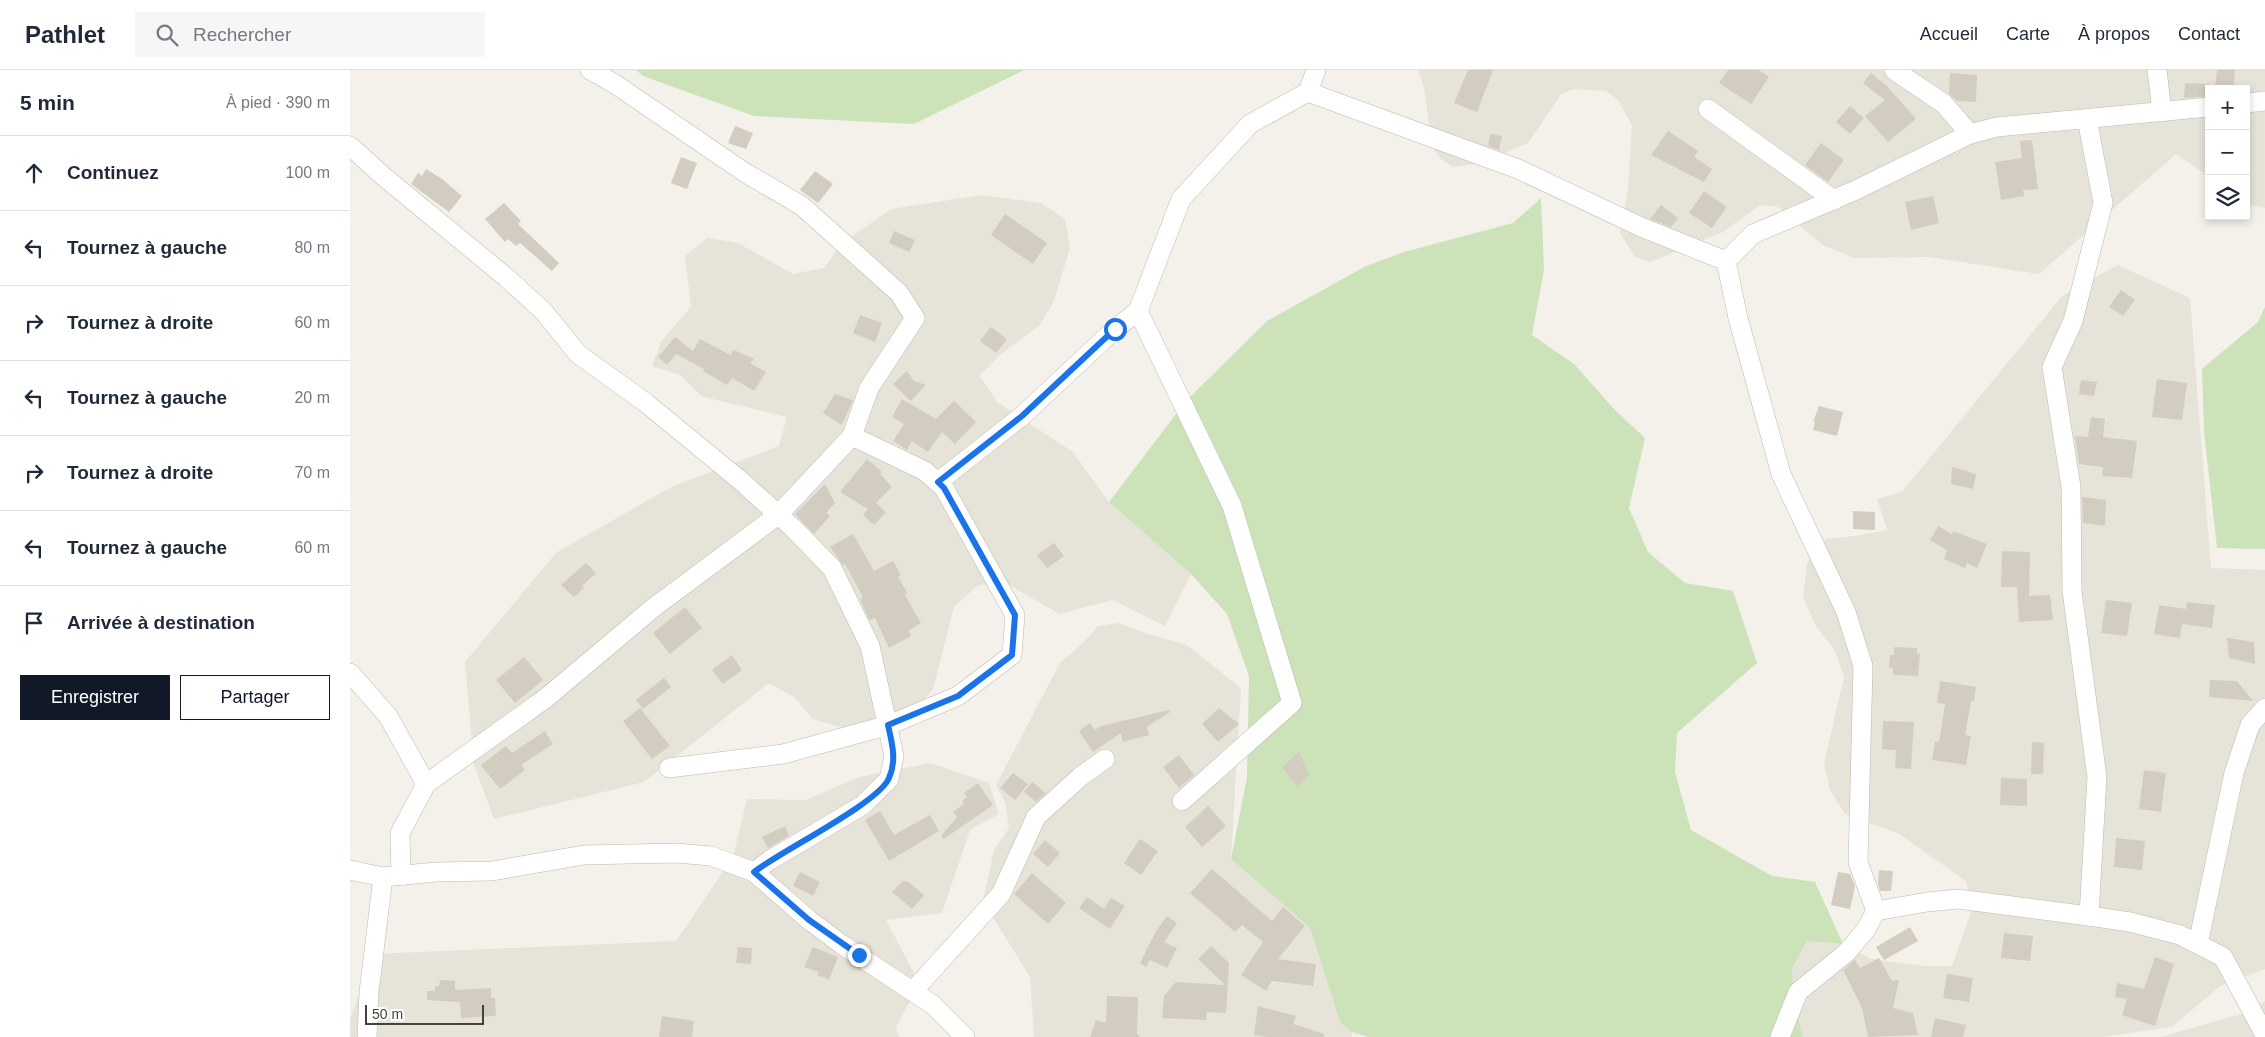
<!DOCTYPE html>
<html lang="fr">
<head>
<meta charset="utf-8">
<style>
	body { margin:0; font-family:Arial,sans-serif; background:#f6f6f7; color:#1f2937 }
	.controls { position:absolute; right:15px; top:15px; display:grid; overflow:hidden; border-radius:0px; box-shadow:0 2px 8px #0003 }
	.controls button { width:45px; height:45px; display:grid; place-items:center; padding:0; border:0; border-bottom:1px solid #e0e1e3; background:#fff; color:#1f2937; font:25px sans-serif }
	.scale { position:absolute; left:15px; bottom:12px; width:119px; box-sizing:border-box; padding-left:5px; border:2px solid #464239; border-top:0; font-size:14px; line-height:18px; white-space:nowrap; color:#464239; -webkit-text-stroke:4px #fff; paint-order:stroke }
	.stop { position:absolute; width:15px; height:15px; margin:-11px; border:4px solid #1a73e8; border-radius:50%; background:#fff }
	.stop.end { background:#1a73e8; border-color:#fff; box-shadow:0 1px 5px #0008 }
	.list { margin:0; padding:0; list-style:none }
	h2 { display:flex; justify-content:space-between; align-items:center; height:65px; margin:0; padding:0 20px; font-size:21px }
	h2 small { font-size:16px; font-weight:400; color:#747a83 }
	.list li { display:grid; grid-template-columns:32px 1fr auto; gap:15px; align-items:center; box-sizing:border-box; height:75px; padding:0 20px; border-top:1px solid #e0e1e3 }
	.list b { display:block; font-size:19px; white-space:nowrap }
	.list em { font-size:16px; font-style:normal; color:#747a83 }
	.actions { display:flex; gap:10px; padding:15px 20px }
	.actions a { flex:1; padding:11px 0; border:1px solid #111827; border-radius:0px; text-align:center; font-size:18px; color:#111827 }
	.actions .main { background:#111827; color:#fff }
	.icon { flex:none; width:28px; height:28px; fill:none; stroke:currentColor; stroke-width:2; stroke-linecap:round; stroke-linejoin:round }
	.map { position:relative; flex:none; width:1915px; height:967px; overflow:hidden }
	header { display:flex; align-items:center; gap:30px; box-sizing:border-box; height:70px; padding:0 25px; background:#fff; border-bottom:1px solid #e0e1e3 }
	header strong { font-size:24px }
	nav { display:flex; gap:28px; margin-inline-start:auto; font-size:18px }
	.search { width:350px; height:45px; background:#f6f6f7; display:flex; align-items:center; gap:12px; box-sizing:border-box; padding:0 18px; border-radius:0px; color:#747a83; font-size:19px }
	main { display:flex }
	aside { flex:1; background:#fff }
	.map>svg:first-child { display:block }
	.residential { fill:#e6e3d9 }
	.green { fill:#cce2b8 }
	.building { fill:#d3cdc1 }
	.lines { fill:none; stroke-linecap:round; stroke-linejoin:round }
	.street-casing { stroke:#bdb9ad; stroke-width:20 }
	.street { stroke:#fff; stroke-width:19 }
	.route { stroke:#1a73e8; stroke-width:6 }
</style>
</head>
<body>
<header>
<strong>Pathlet</strong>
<div class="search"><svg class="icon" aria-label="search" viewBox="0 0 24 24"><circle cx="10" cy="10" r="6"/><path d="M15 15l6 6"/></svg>Rechercher</div>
<nav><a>Accueil</a><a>Carte</a><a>À propos</a><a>Contact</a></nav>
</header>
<main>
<aside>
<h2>5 min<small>À pied · 390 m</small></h2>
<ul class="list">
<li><svg class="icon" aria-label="ahead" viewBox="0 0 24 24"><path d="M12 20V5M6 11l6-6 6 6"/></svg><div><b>Continuez</b></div><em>100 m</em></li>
<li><svg class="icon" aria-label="left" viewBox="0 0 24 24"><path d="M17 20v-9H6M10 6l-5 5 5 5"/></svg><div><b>Tournez à gauche</b></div><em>80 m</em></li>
<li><svg class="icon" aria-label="right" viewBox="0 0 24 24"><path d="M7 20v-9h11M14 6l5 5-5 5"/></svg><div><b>Tournez à droite</b></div><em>60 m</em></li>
<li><svg class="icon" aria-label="left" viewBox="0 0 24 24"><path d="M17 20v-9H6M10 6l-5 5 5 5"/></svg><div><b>Tournez à gauche</b></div><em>20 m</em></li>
<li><svg class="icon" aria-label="right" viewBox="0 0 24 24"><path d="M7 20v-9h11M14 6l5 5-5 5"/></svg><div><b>Tournez à droite</b></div><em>70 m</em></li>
<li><svg class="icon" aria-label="left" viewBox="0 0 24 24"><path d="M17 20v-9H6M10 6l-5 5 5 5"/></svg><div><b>Tournez à gauche</b></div><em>60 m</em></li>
<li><svg class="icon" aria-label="arrive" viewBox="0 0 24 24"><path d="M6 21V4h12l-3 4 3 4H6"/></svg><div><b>Arrivée à destination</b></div></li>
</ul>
<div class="actions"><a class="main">Enregistrer</a><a>Partager</a></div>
</aside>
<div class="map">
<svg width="1915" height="967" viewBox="0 0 1915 967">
	<rect width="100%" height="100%" fill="#f3f1ea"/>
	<!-- residential -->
	<g class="residential">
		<path d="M1068,0h847v138l-19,-4v-115h-37v88l-33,-23 -137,120 -110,-17 -75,1 -31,-13 -45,-38 -18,-2 -37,27 -73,30 -15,-5 -15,-24 8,-43 4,-64 -14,-26 -12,-9 -32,-2 -13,5 -33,49 -46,20 -29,4 -12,-8 -9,-13 -8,-59z"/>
		<path d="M632,125l59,8 24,16 5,29 -16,53 -14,24 -39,29 -21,22 17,26 76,50 36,50 82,72 -26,52 -52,-26 -54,14 -51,-30 -30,1 -24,22 -21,82 -18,24 -26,12 -46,3 -30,-9 -19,-22 -25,-14 -125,99 -150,37 -20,-54 -9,-103 91,-109 117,-67 106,-40 8,-29 -86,-21 -21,-21 -28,-9 10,-26 29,-33 -6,-51 22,-18 31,5 55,31 31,-6 17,-24 50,-35z"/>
		<path d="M1768,195l72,33 21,270 54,2v399l-45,17 -48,41 -71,10h-298l-10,-41 -2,-28 16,-27 36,3 28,15 54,7h27l20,-57 -6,-28 -67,-47 -54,-20 -15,-24 -6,-27 20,-86 -9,-26 -19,-25 -13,-29 4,-34 18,-24 30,-3 32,-6 -10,-31 25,-7 160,-196z"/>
		<path d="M769,553l32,12 36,10 54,43 -10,171 79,69 30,94 12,10v5h-318l-4,-60 -47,-76 11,-51 15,-22 -4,-26 -9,-17 64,-122 25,-22 13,-15z"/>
		<path d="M581,693l58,20 10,31 -29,16 -28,83 -56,7 28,53 -4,28 -14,26 3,10h-549v-18l23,-65 303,-13 57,-84 14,-58 59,1 53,-23z"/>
		<path d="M1915,931v36h-104l90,-26z"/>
	</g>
	<!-- green -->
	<g class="green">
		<path d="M286,0h388l-110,54 -160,-8 -111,-40z"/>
		<path d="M1191,128l3,72 -12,65 42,29 41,46 30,28 -16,70 19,44 37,31 48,8 24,72 -80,70 -2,39 16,58 81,46 43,6 28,62 -36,-3 -15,27 1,28 10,41h-435l-16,-5 -12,-10 -30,-94 -79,-69 16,-82 2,-101 -22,-62 -36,-40 -82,-72 77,-101 81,-80 99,-55 38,-14 109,-29z"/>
		<path d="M1915,237v242l-48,-1 -13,-117 -2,-62 56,-47z"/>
	</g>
	<!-- building -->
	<g class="building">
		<path d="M1118,0h25l-16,42 -23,-9z"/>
		<path d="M1378,0h31l10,7 -18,27 -32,-21z"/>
		<path d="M1867,0h18l-2,19h-18z"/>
		<path d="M1521,3l15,12 30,34 -28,23 -23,-26 20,-16 -22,-17z"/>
		<path d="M1600,3l27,2 -1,27 -19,-1 -8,-7z"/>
		<path d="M1835,13l24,1v12l-25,2z"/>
		<path d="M1500,36l14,12 -14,16 -14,-12z"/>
		<path d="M385,56l18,7 -7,16 -18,-6z"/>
		<path d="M1318,61l30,20 -4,6 18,12 -8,13 -53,-27z"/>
		<path d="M1140,64l12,2 -3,14 -11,-4z"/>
		<path d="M1682,70l6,49 -15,1 1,6 -23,4 -6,-38 27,-4 -2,-17z"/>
		<path d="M1471,73l23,17 -16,22 -23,-17z"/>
		<path d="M331,87l16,6 -10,26 -16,-6z"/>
		<path d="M76,99l16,10 20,17 -13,16 -38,-28 7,-11 4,3z"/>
		<path d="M465,101l18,13 -15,19 -18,-13z"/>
		<path d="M1354,121l23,16 -15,21 -23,-15z"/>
		<path d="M1583,126l6,27 -28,7 -6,-28z"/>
		<path d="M154,133l17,18 -3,3 41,39 -7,8 -32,-28 -4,3 -8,-7 -3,3 -20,-23z"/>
		<path d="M1311,135l17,13 -7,9 -21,-8z"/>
		<path d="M655,144l42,29 -14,21 -42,-29z"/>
		<path d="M544,161l21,9 -6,12 -20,-9z"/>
		<path d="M1771,220l14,10 -12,16 -14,-9z"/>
		<path d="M510,245l22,8 -7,19 -22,-9z"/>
		<path d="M641,257l16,12 -11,14 -16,-12z"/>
		<path d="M325,267l18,14 7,-12 30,16 4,-5 20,9 -4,4 16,9 -12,19 -22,-13 -5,7 -24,-14 1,-2 -28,-15 -9,11 -9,-8z"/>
		<path d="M557,301l7,10 12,4 -15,16 -18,-17z"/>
		<path d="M1807,309l30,4 -5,37 -30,-3z"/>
		<path d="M1731,310l16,2 -3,14 -15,-2z"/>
		<path d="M485,324l18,6 -11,25 -19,-12z"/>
		<path d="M552,329l34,20 18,-18 22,21 -21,22 -13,-12 -14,20 -16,-11 -5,9 -14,-9 11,-17 -12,-7z"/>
		<path d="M1469,336l24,6 -6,24 -24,-6 2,-8h-2z"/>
		<path d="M1741,347l14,2 -2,18 34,4 -5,37 -30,-2 1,-9 -24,-3 -4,-28 13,1z"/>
		<path d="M517,389l15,13 -2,2 12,13 -16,16 10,9 -12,13 -11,-10 5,-6 -28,-17z"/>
		<path d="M1602,397l24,7 -3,15 -22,-5z"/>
		<path d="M475,414l10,19 -9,10 4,3 -16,18 -19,-20z"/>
		<path d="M1732,427l24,3 -1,26 -22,-3z"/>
		<path d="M1503,441l22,1v18l-22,-1z"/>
		<path d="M1588,456l14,8 1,-3 34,13 -10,24 -10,-5 -2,5 -21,-9 3,-9 -17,-10z"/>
		<path d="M503,464l21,37 19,-10 8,14 -3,1 9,17 -2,2 16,28 -13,8 3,5 -22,12 -14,-30 -5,2 -1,-1 -9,-20 3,-2 -18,-33 -2,1 -13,-18z"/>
		<path d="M704,473l10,13 -17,12 -10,-13z"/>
		<path d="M1652,481l28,1 -1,44 21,-1 3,25 -34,2 -2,-35h-16z"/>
		<path d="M236,493l10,10 -14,13 2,2 -10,9 -13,-12z"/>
		<path d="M1756,530l26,3 -5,33 -26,-3z"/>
		<path d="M1837,532l28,3 -3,23 -30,-4 -2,14 -26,-4 5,-29 27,4z"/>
		<path d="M335,537l17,21 -32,26 -17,-21z"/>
		<path d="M1877,568l27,4 1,22 -26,-6z"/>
		<path d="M1544,577l23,1v6h3l-2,22 -25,-1v-7h-4l1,-13h4z"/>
		<path d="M382,585l10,15 -19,14 -11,-14z"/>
		<path d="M174,587l19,23 -28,23 -19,-23z"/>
		<path d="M314,608l7,9 -28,22 -7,-9z"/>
		<path d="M1860,610l27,1 16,20 -44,-4z"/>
		<path d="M1590,611l36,6 -2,14h-3l-6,34 6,1 -5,29 -34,-5 3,-18h4l6,-38 -8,-1z"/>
		<path d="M290,638l30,38 -18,13 -29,-38z"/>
		<path d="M869,638l20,16 -21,18 -16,-18z"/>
		<path d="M819,640l1,2 -23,15 2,8 -26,7 -2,-9 -28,19 -14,-21 11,-8 5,7 6,-4z"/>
		<path d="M1533,651l31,1 -3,47 -16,-1 1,-18 -14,-1z"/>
		<path d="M195,661l8,13 -32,21 4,5 -25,19 -19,-24 25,-19 6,7z"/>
		<path d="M1682,672l12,1 -1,31h-12z"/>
		<path d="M949,682l10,23 -12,12 -15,-20z"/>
		<path d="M829,685l15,20 -15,13 -16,-21z"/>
		<path d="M1794,700l22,3 -5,39 -22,-3z"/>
		<path d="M663,703l15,11 -13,16 -15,-12z"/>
		<path d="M1651,708l26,1v27l-27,-1z"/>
		<path d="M682,712l14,11 -10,9 -12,-10z"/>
		<path d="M628,713l15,22 -49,34 -3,-3 16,-19 -4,-5 11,-8 -2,-3 5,-4 -3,-4z"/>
		<path d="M858,736l18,20 -24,21 -17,-20z"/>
		<path d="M530,741l14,24 36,-20 9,16 -50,30 -24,-41z"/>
		<path d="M435,756l4,10 -21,12 -6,-11z"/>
		<path d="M1766,768l29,3 -3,29 -28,-3z"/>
		<path d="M790,769l18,12 -17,24 -17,-12z"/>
		<path d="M695,770l15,13 -12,14 -15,-13z"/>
		<path d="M862,799l60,52 11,-14 22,19 -27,33 38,5 -3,22 -41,-5 -6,10 -25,-16 22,-33 -21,-17 -7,7 -45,-39z"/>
		<path d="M1529,800l14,1 -2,20h-11l-2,-8z"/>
		<path d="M450,802l20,10 -7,14 -20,-10z"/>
		<path d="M1488,802l12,2 5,12 -5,23 -19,-4z"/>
		<path d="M682,803l34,30 -18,21 -34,-30z"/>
		<path d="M553,811h4l17,14 -12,14 -20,-17z"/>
		<path d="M737,827l17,12 7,-11 14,8 -15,23 -31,-21z"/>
		<path d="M817,846l10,7 -13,19 13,6 -10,20 -17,-8 -4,7 -6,-4 16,-32z"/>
		<path d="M1560,857l8,14 -34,19 -8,-13z"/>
		<path d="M1654,863l29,3 -3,25 -29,-3z"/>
		<path d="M861,876l18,17 -3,50 -19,-1 -1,8 -44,-2 2,-22 12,-14 49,3 -27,-26z"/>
		<path d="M388,877l14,1 -1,16 -15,-1z"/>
		<path d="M463,877l25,10 -9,23 -12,-5 2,-3 -15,-5z"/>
		<path d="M1805,887l19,7 -19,62 -33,-11 5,-16 -12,-2 2,-14 27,6z"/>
		<path d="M1529,888l13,23 7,-1 -6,28 20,5 5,22 -50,2 -6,-29 -19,-38 12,-10 5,8z"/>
		<path d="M1597,904l26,4 -4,24 -26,-4z"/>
		<path d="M90,910l15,1v9l36,-2v10h4l1,18 -35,2 -1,-16 -33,-2v-9h8v-5h4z"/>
		<path d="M757,926l31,1 -1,37 2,1v2h-49l6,-17 10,3z"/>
		<path d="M908,936l38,10 -3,8 31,10v3h-57l-13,-2z"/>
		<path d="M312,946l32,5 -2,16h-33z"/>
		<path d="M1585,948l31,7 -3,12h-32z"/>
	</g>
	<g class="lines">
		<defs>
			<g id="street">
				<path d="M1544,0l49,33 27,31"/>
				<path d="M1807,0l5,42"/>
				<path d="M958,22l210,77 123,58 85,34"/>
				<path d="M1896,33l19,-2"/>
				<path d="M1358,39l126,91"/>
				<path d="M1737,49l16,84 -30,118 -21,46 19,120 1,104 25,186 -8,139"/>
				<path d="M0,76l33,30 124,102 37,34 34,42 68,49 95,78 51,46 40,41 38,78 24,110 -5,23 -26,26 -93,55 -16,12"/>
				<path d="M788,241l94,195 60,197 -110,98"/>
				<path d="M588,412l84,-66 93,-87 23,-18 43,-112 69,-75 58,-32 8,-22"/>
				<path d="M0,603l38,43 38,68"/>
				<path d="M319,698l114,-14 106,-29 69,-29 54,-41 3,-40 -71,-127 -19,-17 -73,-35"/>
				<path d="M0,800l33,7 53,-5 56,-1 92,-16 92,-2 35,3 43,16 55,48 32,24 92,61 32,32"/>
				<path d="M51,806l-1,-43 26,-49 120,-86 107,-90 125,-93 74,-79 17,-48 46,-70 -16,-25 -97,-87 -58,-34 -129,-88 -25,-14"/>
				<path d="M1526,841l-18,-49 5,-196 -17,-54 -65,-138 -43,-156 -12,-57 27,-27 103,-44 114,-56 27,-7 212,-20"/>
				<path d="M1848,874l36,-171 16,-48 15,-17"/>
				<path d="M563,921l88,-97 35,-77 44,-40 25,-18"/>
				<path d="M17,967l2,-45 14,-115"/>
				<path d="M1430,967l18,-45 48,-39 19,-22 11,-20 51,-9 31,-3 131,17 41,6 50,13 43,22 42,78"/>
			</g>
		</defs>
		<!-- street casing -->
		<use href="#street" class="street-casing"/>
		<!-- street -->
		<use href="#street" class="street"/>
	</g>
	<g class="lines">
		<!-- route -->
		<path class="route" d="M509,885l-50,-35 -55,-48c27,-21 125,-69 135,-94 8,-18 3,-35 -1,-53l70,-29 54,-41 3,-40 -71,-127 -6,-6 84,-66 93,-87"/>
	</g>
</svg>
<div class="controls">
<button>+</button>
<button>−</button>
<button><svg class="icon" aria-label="layers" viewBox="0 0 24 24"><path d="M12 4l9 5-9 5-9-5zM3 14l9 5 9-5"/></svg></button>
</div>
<div class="scale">50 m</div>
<div class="stop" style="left:765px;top:259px"></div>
<div class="stop end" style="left:509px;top:885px"></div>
</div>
</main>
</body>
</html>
